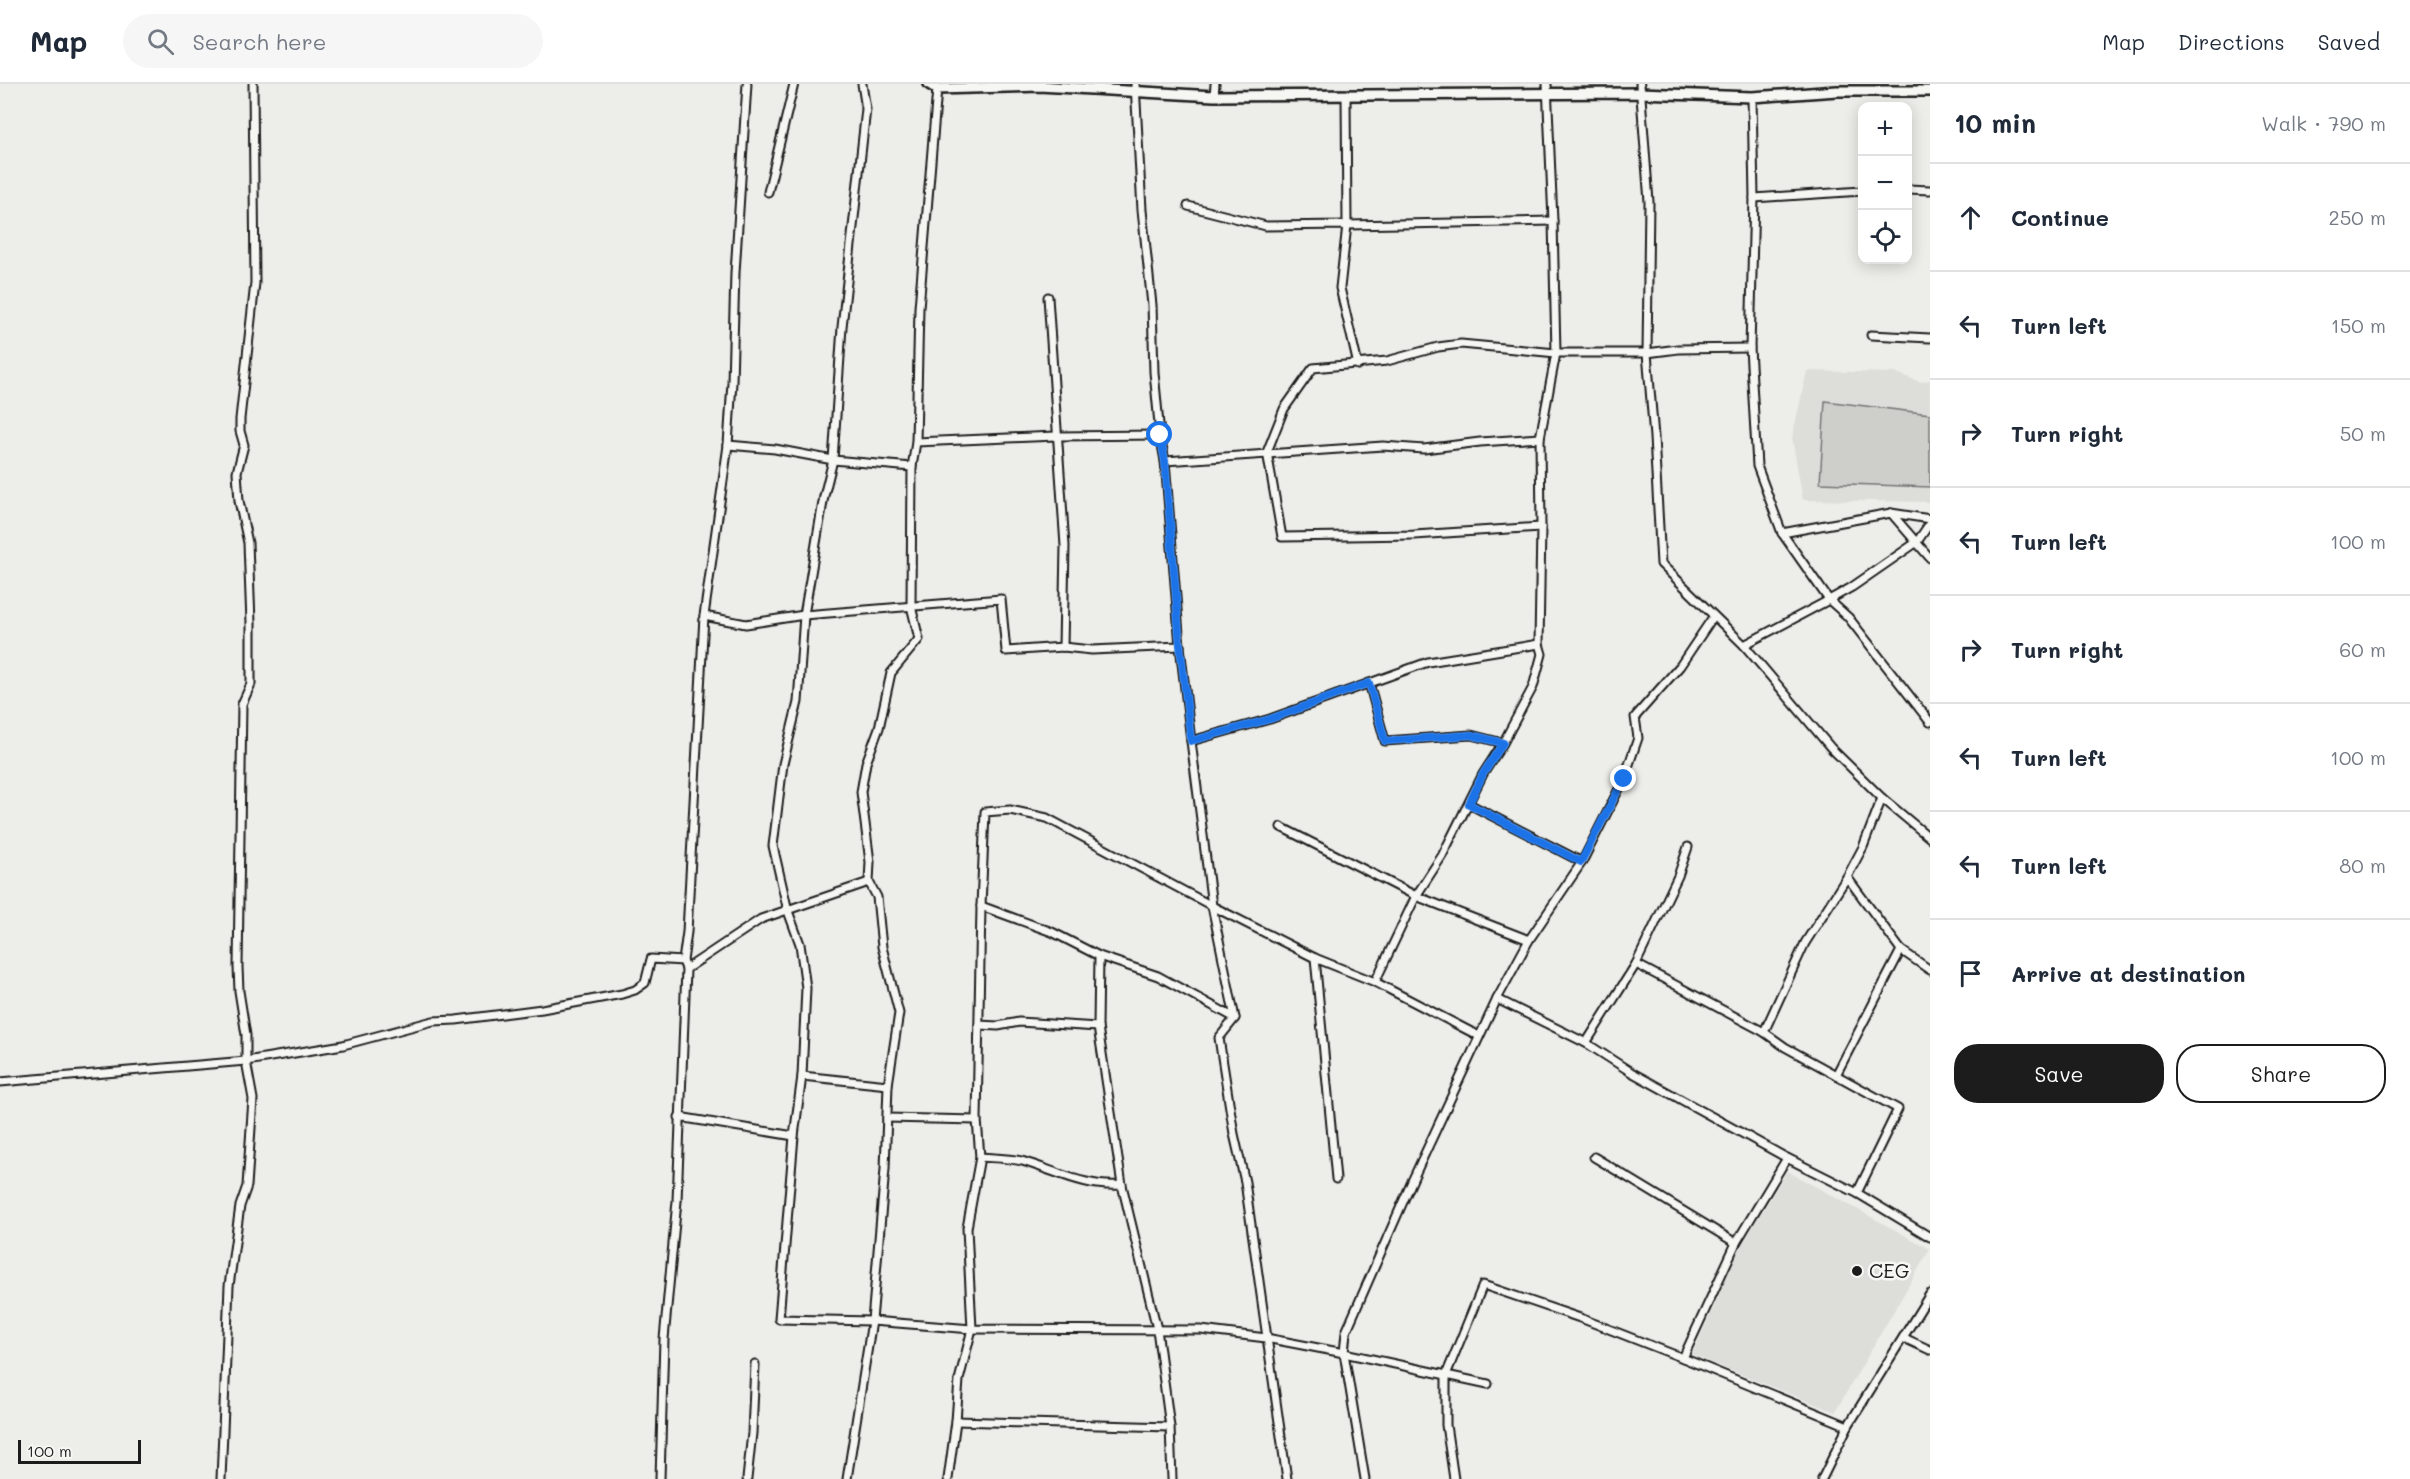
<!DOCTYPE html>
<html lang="en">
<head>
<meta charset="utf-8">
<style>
	body { margin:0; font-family:Mali,sans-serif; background:#f6f6f7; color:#1f2937 }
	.controls { position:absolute; right:18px; top:18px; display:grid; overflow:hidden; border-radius:12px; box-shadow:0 3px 15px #0003 }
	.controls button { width:54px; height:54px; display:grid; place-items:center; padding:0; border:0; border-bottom:2px solid #e0e1e3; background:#fff; color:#1f2937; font:30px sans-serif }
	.scale { position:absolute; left:18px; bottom:15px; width:123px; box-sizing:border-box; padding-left:6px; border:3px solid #1c1c1c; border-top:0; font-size:16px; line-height:21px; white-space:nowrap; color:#1c1c1c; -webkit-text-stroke:4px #f6f6f2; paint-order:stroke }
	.stop { position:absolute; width:18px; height:18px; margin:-14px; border:4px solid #1a73e8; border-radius:50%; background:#fff }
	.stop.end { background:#1a73e8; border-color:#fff; box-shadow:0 2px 6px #0008 }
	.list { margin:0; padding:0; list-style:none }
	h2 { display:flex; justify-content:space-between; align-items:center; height:78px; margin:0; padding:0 24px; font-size:26px }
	h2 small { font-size:20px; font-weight:400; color:#747a83 }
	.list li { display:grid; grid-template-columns:39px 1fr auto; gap:18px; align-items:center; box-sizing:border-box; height:108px; padding:0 24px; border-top:2px solid #e0e1e3 }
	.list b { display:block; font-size:22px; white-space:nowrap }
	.list em { font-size:20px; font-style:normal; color:#747a83 }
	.actions { display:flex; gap:12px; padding:18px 24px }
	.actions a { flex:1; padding:14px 0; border:2px solid #1c1c1c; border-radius:24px; text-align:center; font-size:21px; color:#1c1c1c }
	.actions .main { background:#1c1c1c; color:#fff }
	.icon { flex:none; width:33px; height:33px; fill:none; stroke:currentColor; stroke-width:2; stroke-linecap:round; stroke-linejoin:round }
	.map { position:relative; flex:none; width:1930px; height:1395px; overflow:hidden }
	header { display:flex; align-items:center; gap:36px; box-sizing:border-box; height:84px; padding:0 30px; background:#fff; border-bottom:2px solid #e0e1e3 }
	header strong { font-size:28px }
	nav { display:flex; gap:33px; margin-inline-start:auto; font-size:21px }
	.search { width:420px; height:54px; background:#f6f6f7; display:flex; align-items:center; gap:15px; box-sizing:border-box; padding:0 21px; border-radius:33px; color:#747a83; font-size:22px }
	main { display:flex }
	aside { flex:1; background:#fff }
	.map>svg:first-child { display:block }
	.built { fill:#ddddda }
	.green { fill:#cececb; stroke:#757574; stroke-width:1.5 }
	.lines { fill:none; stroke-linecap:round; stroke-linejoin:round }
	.street-casing { stroke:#1c1c1c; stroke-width:11 }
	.secondary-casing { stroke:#1c1c1c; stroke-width:14 }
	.street { stroke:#f6f6f2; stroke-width:7 }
	.secondary { stroke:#f6f6f2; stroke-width:9 }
	.route { stroke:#1a73e8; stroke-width:8 }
	.poi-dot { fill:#1c1c1c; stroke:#f6f6f2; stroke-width:2 }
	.labels { text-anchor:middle; stroke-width:5; stroke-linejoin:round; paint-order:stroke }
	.poi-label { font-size:20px; fill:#1c1c1c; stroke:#f6f6f2; text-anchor:start }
</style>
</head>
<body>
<header>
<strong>Map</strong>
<div class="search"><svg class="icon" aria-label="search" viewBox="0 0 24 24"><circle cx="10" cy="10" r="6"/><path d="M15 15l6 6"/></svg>Search here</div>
<nav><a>Map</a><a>Directions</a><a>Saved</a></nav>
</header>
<main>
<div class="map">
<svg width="1930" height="1395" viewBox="0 0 1930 1395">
	<rect width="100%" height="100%" fill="#edede9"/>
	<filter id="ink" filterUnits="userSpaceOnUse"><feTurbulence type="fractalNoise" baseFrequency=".0167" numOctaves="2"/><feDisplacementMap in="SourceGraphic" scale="12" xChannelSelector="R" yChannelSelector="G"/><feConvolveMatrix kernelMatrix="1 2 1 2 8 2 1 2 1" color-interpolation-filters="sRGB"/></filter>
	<g filter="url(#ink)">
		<!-- built -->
		<g class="built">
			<path d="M1807,287l90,2 23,9 10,-2v122l-127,-2 -11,-62z"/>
			<path d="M1787,1087l143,78 -95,163 -143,-57 48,-107z"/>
		</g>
		<!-- green -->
		<path class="green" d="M1825,317l105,13v73l-110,-4z"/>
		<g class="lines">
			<defs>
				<g id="street">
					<path d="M862,0l4,25 -24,218 -9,133 -9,36 -20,119 -6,87 -15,62 -10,82 15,65 12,33 6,44 -4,88 -8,60 -15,183 93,2 100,8 229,1 65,8 78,15 144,31"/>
					<path d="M1135,0l7,126 10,95 2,67 6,63 5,26 15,185 11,95 21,165 23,112 -16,20 15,96 11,48 42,297"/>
					<path d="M1640,0l9,118 -2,151 7,84 7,127 83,81 87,103 51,50 48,40"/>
					<path d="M1214,12l1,-12"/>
					<path d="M1346,12l1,129 206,-4"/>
					<path d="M1908,105l22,1"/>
					<path d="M768,108l26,-108"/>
					<path d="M1754,114l108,-7"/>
					<path d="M1188,122l78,20 81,-1 -7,63 18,77"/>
					<path d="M1048,213l17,249 -2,101"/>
					<path d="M1871,251l59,3"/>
					<path d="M916,358l140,-6 104,-1"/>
					<path d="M728,361l47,4 58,11 79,7"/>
					<path d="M1165,377l218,-15 41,3 56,-7 60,-4"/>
					<path d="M1891,429l39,45"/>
					<path d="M1930,439l-13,19 -65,45 -23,13 19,17 82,105"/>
					<path d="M1541,443l-127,8 -132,2 -15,-85 17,-43 29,-41 74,-7 51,-14 23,-3 95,9h91l31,-4 72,-1"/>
					<path d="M1782,449l109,-20 39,6"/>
					<path d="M704,532l42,8 58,-9 197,-16 5,52 57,-4 29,3 88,-4"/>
					<path d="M1744,561l85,-45 -47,-67 -25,-67 -7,-118 4,-150 -2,-101"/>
					<path d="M1369,599l16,58 86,-6 32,8"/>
					<path d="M1191,657l79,-22 158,-57 111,-18"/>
					<path d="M1469,720l113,58"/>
					<path d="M1281,743l135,69 113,44"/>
					<path d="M981,822l71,26 47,24 59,20 77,42"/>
					<path d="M1901,866l29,20"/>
					<path d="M1099,872l-1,71 24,158 35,144 13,98 2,52"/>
					<path d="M1315,874l21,221"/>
					<path d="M1636,880l128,68 21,15 113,62 -41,84"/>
					<path d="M686,885l75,-50 108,-37"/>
					<path d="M1375,898l41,-86 26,-40 41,-82 20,-31 30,-56 9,-33 -3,-10 2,-117 -1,-89 16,-85 -3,-132 -6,-137"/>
					<path d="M1497,915l89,44 45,29 156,86 70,35 73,44"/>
					<path d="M979,941l19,1 21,-4 79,5"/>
					<path d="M1764,948l41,-89 42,-66"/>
					<path d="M1586,959l50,-79 42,-88 10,-29"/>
					<path d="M1836,991l65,-125 -54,-73 16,-30 19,-49"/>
					<path d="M802,992l86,9"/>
					<path d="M0,998l246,-21 97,-16 90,-24 23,-1 86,-11 80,-15 13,-4 10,-7 6,-24 32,2"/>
					<path d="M679,1033l115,19"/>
					<path d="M887,1034l90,2"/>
					<path d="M980,1073c14,1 29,1 42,4 34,10 64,27 100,24"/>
					<path d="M1594,1073l142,86"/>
					<path d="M1787,1074l-51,85 -53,115 165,68"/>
					<path d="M1904,1254l26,12"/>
					<path d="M956,1337l214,6"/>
					<path d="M221,1395l8,-193 11,-80 7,-20 6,-87 -7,-38v-26l-7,-44 -1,-24 4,-263 9,-20v-61l-3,-80 -9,-42 -2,-29 7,-27 -4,-14v-12l15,-136 -2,-199"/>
					<path d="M660,1395l4,-140 13,-138 9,-232 -3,-8 4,-29 17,-316 24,-171 4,-63 3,-109 12,-189"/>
					<path d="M747,1395l5,-46 3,-69"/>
					<path d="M847,1395l25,-158 13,-152 3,-84 11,-72 -17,-66 -5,-50 -8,-15 1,-20 -9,-70 5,-29 13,-35 12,-55 28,-34 -8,-33 1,-139 4,-25 3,-134 18,-219"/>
					<path d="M948,1395l8,-58 3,-41 13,-51 -5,-101 13,-71 -3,-37 4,-214 4,-94 25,-2 37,8 165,88 103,52 60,24 104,54"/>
					<path d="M1365,1395l-21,-126 2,-21 67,-153 84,-180 32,-59 53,-78 42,-83 14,-41 -3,-21 45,-51 33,-49"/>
					<path d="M1454,1395l-8,-54v-50l37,-90 100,34 100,39"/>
					<path d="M1822,1395l26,-53 82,-132"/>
				</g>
				<path id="secondary" d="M929,0l8,5 102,-3 175,10 425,-3 113,4 85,-6h93"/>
			</defs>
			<!-- street casing -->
			<use href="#street" class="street-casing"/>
			<!-- secondary casing -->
			<use href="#secondary" class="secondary-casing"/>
			<!-- street -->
			<use href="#street" class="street"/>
			<!-- secondary -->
			<use href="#secondary" class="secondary"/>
		</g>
	</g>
	<g class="lines" filter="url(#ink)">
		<!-- route -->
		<path class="route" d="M1160,351l5,26 15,184 11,96 79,-22 99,-36 16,58 86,-6 32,8 -20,31 -14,30 112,58 43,-83"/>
	</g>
	<!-- markers -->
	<circle class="poi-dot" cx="1857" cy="1187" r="6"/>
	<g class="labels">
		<!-- poi labels -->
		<g class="poi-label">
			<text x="1869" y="1194">CEG</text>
		</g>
	</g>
</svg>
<div class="controls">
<button>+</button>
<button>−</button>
<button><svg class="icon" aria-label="locate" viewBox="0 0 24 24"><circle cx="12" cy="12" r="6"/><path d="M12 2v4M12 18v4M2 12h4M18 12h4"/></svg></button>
</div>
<div class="scale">100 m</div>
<div class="stop" style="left:1160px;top:351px"></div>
<div class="stop end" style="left:1624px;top:695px"></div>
</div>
<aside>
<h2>10 min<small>Walk · 790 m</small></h2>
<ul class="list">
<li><svg class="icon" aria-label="ahead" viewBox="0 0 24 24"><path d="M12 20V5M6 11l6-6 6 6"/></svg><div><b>Continue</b></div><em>250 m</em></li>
<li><svg class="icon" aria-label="left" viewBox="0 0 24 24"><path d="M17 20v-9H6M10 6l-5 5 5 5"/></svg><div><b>Turn left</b></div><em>150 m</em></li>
<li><svg class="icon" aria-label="right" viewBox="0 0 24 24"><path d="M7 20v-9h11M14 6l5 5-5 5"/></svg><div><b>Turn right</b></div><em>50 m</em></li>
<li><svg class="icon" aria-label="left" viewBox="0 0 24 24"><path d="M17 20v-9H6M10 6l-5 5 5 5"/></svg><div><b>Turn left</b></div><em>100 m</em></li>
<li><svg class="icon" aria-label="right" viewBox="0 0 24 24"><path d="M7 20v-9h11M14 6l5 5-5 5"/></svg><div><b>Turn right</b></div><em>60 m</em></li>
<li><svg class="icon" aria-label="left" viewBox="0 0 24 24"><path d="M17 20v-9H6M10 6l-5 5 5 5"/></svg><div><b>Turn left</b></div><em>100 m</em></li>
<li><svg class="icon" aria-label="left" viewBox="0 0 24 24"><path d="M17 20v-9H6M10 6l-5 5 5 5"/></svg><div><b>Turn left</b></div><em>80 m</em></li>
<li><svg class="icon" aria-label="arrive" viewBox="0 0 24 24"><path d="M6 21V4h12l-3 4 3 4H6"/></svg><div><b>Arrive at destination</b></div></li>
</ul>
<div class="actions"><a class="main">Save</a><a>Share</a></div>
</aside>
</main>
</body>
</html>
